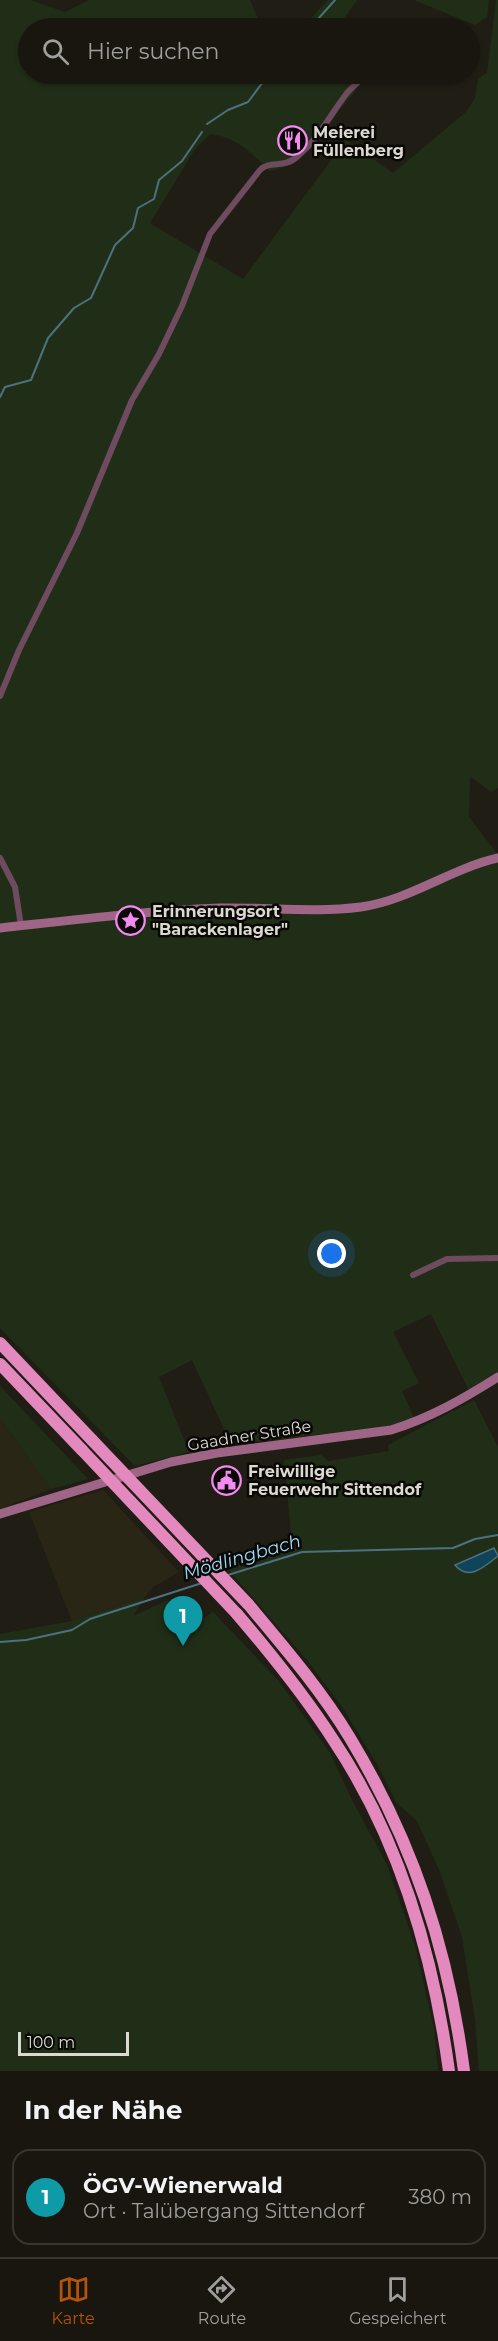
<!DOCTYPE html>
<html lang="de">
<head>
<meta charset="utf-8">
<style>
	body { margin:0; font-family:Montserrat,sans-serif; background:#211f18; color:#f1f3f6 }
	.scale { position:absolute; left:18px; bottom:15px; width:111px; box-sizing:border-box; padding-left:6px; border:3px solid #dbd9d2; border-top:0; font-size:16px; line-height:21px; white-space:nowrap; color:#dbd9d2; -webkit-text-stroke:4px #090805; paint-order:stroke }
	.you { position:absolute; left:332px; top:1254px; width:21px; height:21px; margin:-15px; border:4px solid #fff; border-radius:50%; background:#1a73e8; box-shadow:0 0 0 9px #1a73e833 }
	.badge { display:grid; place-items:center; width:39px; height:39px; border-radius:50%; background:#b45309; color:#fff; font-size:20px; font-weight:700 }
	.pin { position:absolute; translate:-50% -50px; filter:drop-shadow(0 2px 3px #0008) }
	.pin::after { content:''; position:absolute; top:32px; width:21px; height:18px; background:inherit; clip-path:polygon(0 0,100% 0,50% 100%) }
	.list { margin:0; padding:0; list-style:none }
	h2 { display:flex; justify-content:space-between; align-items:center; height:78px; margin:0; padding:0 24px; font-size:26px }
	h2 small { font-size:20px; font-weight:400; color:#9f9f9e }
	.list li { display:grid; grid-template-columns:39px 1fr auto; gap:18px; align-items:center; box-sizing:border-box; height:96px; margin:0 12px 12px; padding:0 12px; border:2px solid #36352f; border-radius:18px }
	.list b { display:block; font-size:22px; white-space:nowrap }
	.list p { margin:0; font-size:20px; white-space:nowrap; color:#9f9f9e }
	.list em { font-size:20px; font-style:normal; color:#9f9f9e }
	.icon { flex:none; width:33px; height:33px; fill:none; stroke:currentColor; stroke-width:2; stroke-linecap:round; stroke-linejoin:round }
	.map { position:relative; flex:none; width:498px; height:2071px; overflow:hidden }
	.search { position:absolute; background:#18160f; box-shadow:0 2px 4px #0004; left:18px; right:18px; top:18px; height:66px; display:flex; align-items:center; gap:15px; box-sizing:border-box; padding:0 21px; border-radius:33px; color:#9f9f9e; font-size:22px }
	.sheet { height:186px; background:#18160f }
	nav { display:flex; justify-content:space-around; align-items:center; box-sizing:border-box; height:84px; border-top:2px solid #36352f; background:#18160f; font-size:16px; color:#9f9f9e }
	nav a { display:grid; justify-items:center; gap:3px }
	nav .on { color:#b45309 }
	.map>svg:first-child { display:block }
	.built { fill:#2a2616 }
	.green { fill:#212e17 }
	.water { fill:#0f445b; stroke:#4c717f; stroke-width:1.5 }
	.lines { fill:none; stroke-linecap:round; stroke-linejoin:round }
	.stream { stroke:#4c717f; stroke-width:2 }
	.street { stroke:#6f4b60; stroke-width:6 }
	.secondary { stroke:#9e6586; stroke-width:9 }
	.highway { stroke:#e389be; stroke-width:12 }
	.highway-bridge { stroke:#e389be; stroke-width:12 }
	.labels { text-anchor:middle; stroke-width:5; stroke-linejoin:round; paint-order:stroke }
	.poi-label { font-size:16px; font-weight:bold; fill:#dbd9d2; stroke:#090805; text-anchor:start }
	.street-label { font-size:16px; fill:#dbd9d2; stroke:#090805 }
	.water-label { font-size:18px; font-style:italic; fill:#9edbfb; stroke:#090805 }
</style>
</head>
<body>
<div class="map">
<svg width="498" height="2071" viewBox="0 0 498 2071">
	<rect width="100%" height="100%" fill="#201e14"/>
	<!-- built -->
	<g class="built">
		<path d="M0,1418l51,71 -51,20z"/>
		<path d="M103,1490l76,82 -26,15 -8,10 -73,24 -43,-109z"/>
	</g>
	<!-- green -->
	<g class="green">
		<path d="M0,0h31l34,12 24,-12h161l12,28h-234v46h310l18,17c-30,28 -41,73 -86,80 -18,-17 -34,-35 -60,-37l-15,15 -45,74 93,56 103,-139 47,33 74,-62 8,-13 3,-19 9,-6 9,-73h2v788l-7,4 -21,-16 -1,41 29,38v518l-29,18 -38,-77 -38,18 26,51 -17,8 12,27 -28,9 -155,17 -39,-84 -33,17 30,75 -54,14 -135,-138z"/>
		<path d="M328,0h29l-20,28h-35z"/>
		<path d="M414,0h75l-2,17 -12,8z"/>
		<path d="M0,1386l88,93 -37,10 -51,-71z"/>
		<path d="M474,1400l24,47v624h-19l-4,-52 -13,-82 -22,-65 -23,-51 -21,-19 -19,-38 -34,-56 -36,-48 -80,-92 65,-25 -8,-83 37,-5 7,6 61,-10 -1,-6z"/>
		<path d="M145,1597l-12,19 35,-16 23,26 22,-14 65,68 52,73 22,47 35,65 28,81 19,83 4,42h-438v-437l72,-13z"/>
	</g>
	<!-- water -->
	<path class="water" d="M494,1548l4,8c-13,10 -29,26 -43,9z"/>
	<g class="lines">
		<!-- stream -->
		<g class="stream">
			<path d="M310,28l25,-28"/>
			<path d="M207,124l21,-14 20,-8 21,-28"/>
			<path d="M0,397l5,-10 26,-7 17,-42 26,-30 17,-10 24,-53 18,-17 5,-20 16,-9 5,-19 23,-19 20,-29"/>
			<path d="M228,1575l74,-23 151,-4 22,-9 23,-4"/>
			<path d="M0,1642l26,-2 46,-10 18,-11 112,-36"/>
		</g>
		<!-- street -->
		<g class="street">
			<path d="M0,696l19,-46 58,-117 55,-133 27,-46 23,-48 28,-72 50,-64c11,-11 23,0 38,-14 21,-18 32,-41 49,-63 6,-7 14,-13 21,-19"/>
			<path d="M0,858l15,29 6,39"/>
			<path d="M413,1275l34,-16 51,-1"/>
		</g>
		<!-- secondary -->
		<g class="secondary">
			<path d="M0,928c73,-8 146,-17 219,-20 47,-1 95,5 142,-1 49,-7 89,-38 137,-49"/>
			<path d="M0,1514l171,-52 46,-9 174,-23c39,-12 72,-31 107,-53"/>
		</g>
		<!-- highway -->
		<g class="highway">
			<path d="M0,1343l92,97"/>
			<path d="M0,1364l82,86"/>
			<path d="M248,1604c36,43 73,86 102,134 64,106 98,211 114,333"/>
			<path d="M237,1614c35,41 68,82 97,127 66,99 99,213 115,330"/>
		</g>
		<!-- highway-bridge -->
		<g class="highway-bridge">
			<path d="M92,1440l156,164"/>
			<path d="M82,1450l155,164"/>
		</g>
	</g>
	<!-- icons -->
	<defs>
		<symbol id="restaurant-ring" viewBox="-11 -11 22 22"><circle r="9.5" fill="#090805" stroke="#f38af2" stroke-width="1.5"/><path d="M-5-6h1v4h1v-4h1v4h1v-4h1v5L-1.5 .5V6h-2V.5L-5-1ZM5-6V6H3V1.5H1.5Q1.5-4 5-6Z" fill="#f38af2"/></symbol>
		<symbol id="sight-ring" viewBox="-11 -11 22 22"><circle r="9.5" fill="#090805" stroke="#f38af2" stroke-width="1.5"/><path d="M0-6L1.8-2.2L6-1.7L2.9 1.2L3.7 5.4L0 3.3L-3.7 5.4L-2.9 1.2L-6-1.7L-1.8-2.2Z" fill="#f38af2"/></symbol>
		<symbol id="civic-ring" viewBox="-11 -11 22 22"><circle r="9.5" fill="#090805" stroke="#f38af2" stroke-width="1.5"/><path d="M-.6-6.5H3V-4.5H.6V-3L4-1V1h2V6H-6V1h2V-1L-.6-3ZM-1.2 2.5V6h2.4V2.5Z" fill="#f38af2"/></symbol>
	</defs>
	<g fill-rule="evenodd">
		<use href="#restaurant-ring" x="276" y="124" width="33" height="33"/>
		<use href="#sight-ring" x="114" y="904" width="33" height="33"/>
		<use href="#civic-ring" x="210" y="1464" width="33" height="33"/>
	</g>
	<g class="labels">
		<!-- poi labels -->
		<g class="poi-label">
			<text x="313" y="138">Meierei<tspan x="313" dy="18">Füllenberg</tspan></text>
			<text x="152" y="917">Erinnerungsort<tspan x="152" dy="18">"Barackenlager"</tspan></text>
			<text x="248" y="1477">Freiwillige<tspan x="248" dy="18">Feuerwehr Sittendof</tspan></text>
		</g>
		<!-- street labels -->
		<g class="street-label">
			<text transform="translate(249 1435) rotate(-9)" y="6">Gaadner Straße</text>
		</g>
		<!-- water labels -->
		<g class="water-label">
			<text transform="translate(242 1557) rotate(-16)" y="6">Mödlingbach</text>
		</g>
	</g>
</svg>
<div class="scale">100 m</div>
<div class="you"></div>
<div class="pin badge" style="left:183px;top:1646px;background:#0f9aa8">1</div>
<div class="search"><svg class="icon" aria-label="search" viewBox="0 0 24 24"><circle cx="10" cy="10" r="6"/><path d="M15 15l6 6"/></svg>Hier suchen</div>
</div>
<section class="sheet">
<h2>In der Nähe<small></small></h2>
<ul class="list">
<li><span class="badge" style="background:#0f9aa8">1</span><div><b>ÖGV-Wienerwald</b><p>Ort · Talübergang Sittendorf</p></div><em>380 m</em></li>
</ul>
</section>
<nav>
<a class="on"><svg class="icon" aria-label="map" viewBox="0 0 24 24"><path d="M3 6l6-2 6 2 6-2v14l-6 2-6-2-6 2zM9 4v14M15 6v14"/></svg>Karte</a>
<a><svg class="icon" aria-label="directions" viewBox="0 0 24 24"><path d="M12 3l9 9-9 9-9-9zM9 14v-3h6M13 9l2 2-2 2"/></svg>Route</a>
<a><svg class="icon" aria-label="saved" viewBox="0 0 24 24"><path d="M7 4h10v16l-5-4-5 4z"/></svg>Gespeichert</a>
</nav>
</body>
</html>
